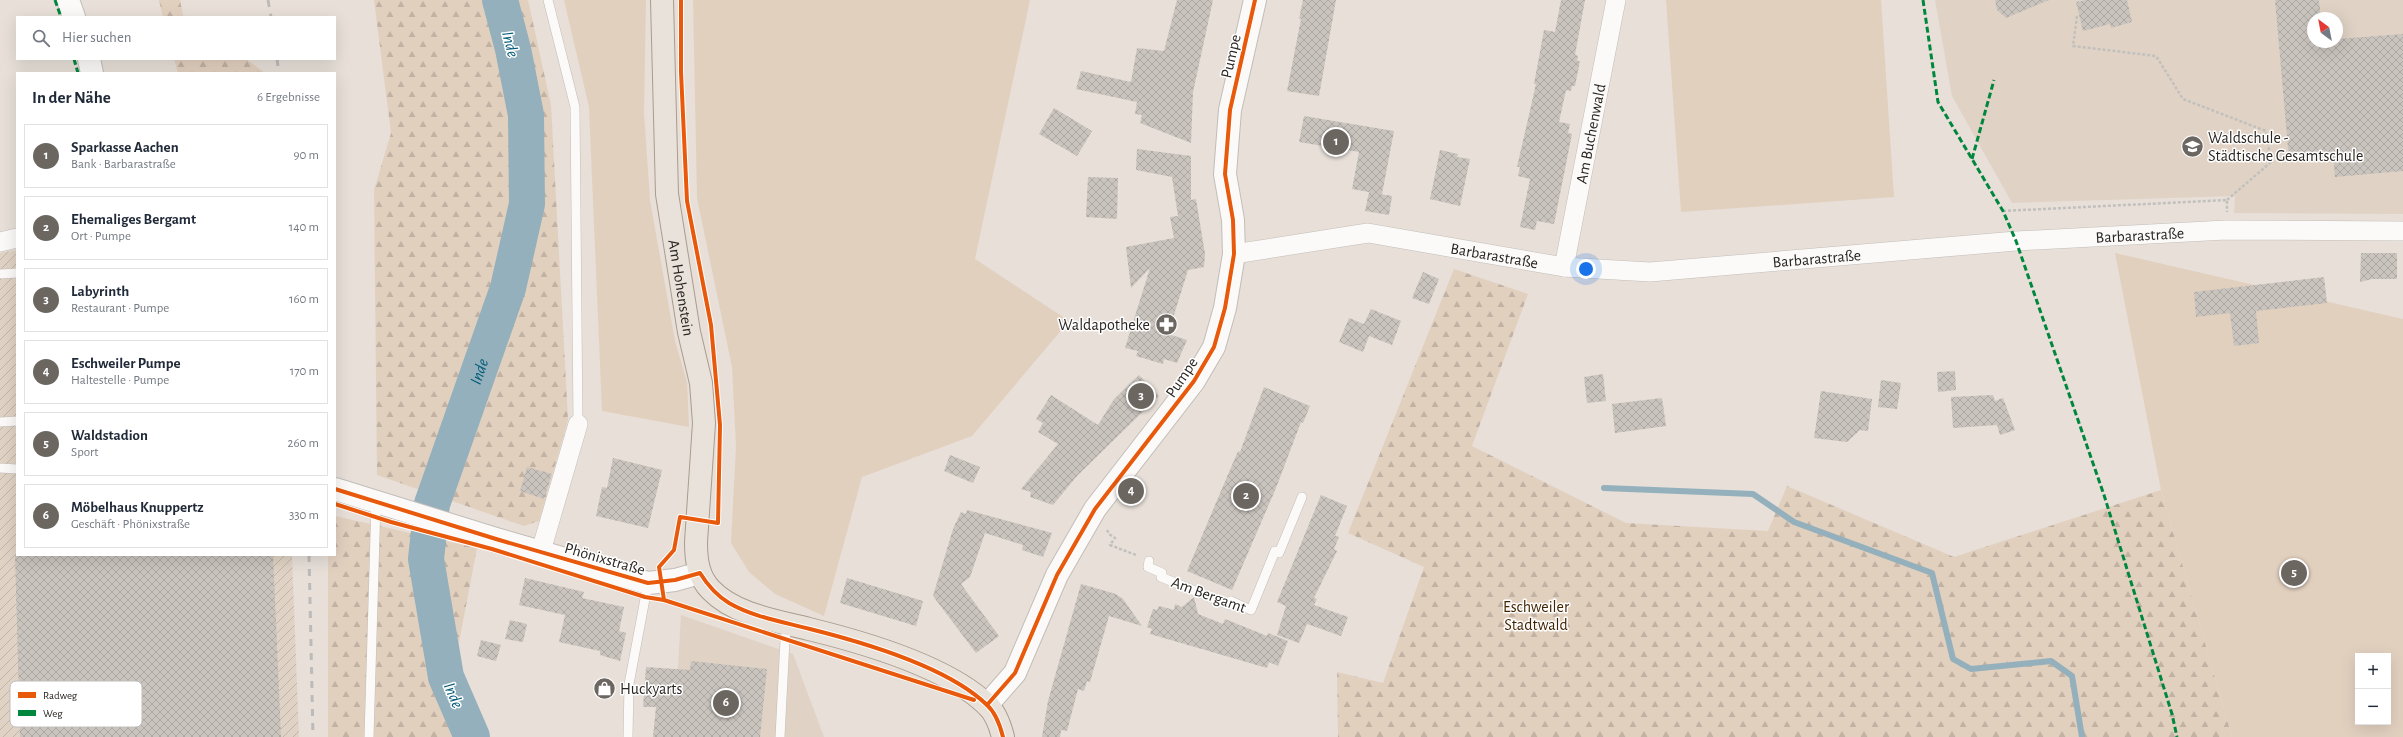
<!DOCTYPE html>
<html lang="de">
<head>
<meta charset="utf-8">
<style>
	body { margin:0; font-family:"Alegreya Sans",sans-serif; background:#f2f2f3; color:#1f2937 }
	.controls { position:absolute; right:12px; bottom:12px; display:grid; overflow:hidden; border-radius:0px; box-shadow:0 4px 16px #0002 }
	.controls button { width:36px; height:36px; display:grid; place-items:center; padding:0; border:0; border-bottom:1px solid #e0e1e3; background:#fff; color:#1f2937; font:20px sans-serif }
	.compass { position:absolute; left:2307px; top:12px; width:36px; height:36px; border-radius:50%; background:#fff; box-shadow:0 4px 16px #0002; rotate:328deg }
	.you { position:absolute; left:1586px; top:269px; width:14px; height:14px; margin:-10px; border:3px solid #fff; border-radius:50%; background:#1a73e8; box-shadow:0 0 0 6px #1a73e833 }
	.badge { display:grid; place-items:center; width:26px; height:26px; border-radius:50%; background:#6c6661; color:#fff; font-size:13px; font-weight:700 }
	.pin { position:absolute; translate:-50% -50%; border:2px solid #fff; box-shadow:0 1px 4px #0006 }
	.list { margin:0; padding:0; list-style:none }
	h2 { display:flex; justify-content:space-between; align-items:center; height:52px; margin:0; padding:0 16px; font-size:17px }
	h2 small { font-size:13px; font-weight:400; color:#747a83 }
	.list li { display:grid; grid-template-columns:26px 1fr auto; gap:12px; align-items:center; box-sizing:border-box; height:64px; margin:0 8px 8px; padding:0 8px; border:1px solid #e0e1e3; border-radius:0px }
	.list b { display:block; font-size:15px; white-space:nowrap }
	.list p { margin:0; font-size:13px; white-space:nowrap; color:#747a83 }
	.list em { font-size:13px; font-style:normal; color:#747a83 }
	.icon { flex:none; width:22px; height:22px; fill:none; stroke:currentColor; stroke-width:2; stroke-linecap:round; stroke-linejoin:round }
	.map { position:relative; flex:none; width:2403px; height:737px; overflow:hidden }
	.search { position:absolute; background:#fff; box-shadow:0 4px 16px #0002; left:16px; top:16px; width:320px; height:44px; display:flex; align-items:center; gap:10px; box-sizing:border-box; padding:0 14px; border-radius:0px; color:#747a83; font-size:15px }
	.panel { position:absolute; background:#fff; box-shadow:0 4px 16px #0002; left:16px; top:72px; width:320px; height:484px; border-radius:0px }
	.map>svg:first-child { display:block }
	.built { fill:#e0d3c5; fill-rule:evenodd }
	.industrial { fill:url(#industrial-furrows) }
	.grass { fill:#e2d0bf; fill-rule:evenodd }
	.forest { fill:url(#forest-firs) }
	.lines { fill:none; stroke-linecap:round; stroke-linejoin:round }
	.stream { stroke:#94b0bc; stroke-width:6 }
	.river { stroke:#94b0bc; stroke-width:36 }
	.building { fill:url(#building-cross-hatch) }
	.service-casing { stroke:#c3bdb7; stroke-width:10 }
	.minor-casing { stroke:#c3bdb7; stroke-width:20 }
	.secondary-casing { stroke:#c3bdb7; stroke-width:24 }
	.primary-casing { stroke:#a99c8e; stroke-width:24 }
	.path { stroke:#c2c0bd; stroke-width:2.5; stroke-dasharray:3 2; stroke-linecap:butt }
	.service { stroke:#fbfaf9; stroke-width:9 }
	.minor { stroke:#fbfaf9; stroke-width:19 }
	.secondary { stroke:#fbfaf9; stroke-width:22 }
	.primary { stroke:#e9e2db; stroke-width:22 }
	.rail { stroke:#bdbbba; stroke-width:3; stroke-dasharray:7 7; stroke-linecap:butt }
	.quiet { stroke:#00873e; stroke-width:3; stroke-dasharray:6 3; stroke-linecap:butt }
	.cycleway-casing { stroke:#fff; stroke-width:6 }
	.cycleway { stroke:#e8590c; stroke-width:4 }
	.labels { text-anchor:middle; stroke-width:3; stroke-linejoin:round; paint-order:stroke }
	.street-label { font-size:16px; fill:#2a2521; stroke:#fff }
	.poi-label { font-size:16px; fill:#2a2521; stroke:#fff; text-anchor:start }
	.park-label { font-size:16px; fill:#432400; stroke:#fff }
	.water-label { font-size:17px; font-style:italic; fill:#055c79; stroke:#fff }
	.key { fill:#fff; stroke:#bfbebc; stroke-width:1 }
	.key-label { font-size:11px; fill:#2a2521 }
</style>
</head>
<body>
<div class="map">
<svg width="2403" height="737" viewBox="0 0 2403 737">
	<defs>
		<pattern id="industrial-furrows" width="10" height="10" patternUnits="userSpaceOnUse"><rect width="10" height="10" fill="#e0d3c5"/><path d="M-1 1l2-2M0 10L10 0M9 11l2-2" fill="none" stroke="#c0b5a9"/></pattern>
		<pattern id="forest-firs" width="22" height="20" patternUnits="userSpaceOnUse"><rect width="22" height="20" fill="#e2d0bf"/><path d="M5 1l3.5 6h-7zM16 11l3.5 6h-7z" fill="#c2b2a4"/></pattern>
		<pattern id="building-cross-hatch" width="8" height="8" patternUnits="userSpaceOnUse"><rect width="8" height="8" fill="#cac4be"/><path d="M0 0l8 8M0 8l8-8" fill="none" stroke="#aea8a3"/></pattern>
	</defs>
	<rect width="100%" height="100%" fill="#e7dfd8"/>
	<!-- built -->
	<g class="built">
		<path d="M1935,0h468v214l-169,-1 1,-17 -223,7 -60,-107zM2313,18h24v24h-24z"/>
		<path d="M681,615l112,39 31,83h-150z"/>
	</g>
	<!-- industrial -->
	<path class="industrial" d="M17,250v305h275l7,182h-299v-484z"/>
	<!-- grass -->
	<g class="grass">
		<path d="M564,0h82l-2,113 6,87 25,141 12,41 2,45 -87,-16 -13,-304z"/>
		<path d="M693,0h337l-55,259 94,62 -97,115 -110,41 -38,139 -49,-22 -26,-22 -18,-29 5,-97 -4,-79 -35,-169z"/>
		<path d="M1666,0h215l13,197 -213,15z"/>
		<path d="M2115,253l288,66v418h-171l-71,-247zM2358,656h30v66h-30z"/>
	</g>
	<!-- forest -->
	<g class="forest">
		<path d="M159,0h21l3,15 3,2h-23z"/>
		<path d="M374,0h154l23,105 17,315 -29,101 -15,5 -147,-51 -3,-285 17,-57z"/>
		<path d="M174,59h72l19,14h-87z"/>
		<path d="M1454,269l74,25 -56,152 154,77 142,8 19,-45 167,71 207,-67 71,247h-894l-1,-65 46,11 41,-116 -76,-34z"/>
		<path d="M335,516l142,32 -24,126 29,63h-154v-182h7z"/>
	</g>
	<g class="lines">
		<!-- stream -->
		<path class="stream" d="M1604,488l149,6 41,28 138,51 21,86 18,10 80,-8 21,15 10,61"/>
		<!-- river -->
		<path class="river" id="s1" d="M472,737l-26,-60 -20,-118 6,-55 76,-216 19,-84 -1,-89 -13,-66 -13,-49"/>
	</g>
	<!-- building -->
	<g class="building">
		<path d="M1177,0h36l-20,92 -2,51 -51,-20 2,-8 -7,-1 2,-12 -61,-13 5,-18 50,11 6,-34 27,3z"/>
		<path d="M1303,0h33l-17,96 -32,-5 14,-72h-2z"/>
		<path d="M1561,0h24l-10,55 3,1 -1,5h3l-5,25h-3l-1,5 -5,-1 -7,32 11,2 -2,9 4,1 -18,90 -17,-3 -2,9 -15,-3 10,-48 -12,-3 2,-9h-3l19,-83h-2l10,-54 11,2z"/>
		<path d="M1995,0h54l-43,18 -9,-8z"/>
		<path d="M2086,0h41l5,22 -21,6 -1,-4 -27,7 -7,-29z"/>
		<path d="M2275,0h44l2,18h-8v24h24v-3l66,-5v137l-68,6 -2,-22 -44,4z"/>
		<path d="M1054,108l38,23 -15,25 -38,-22z"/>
		<path d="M1304,116l90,15 -12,63h-2l12,2 -3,19 -24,-4 4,-19 -17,-3 7,-37 -60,-10z"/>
		<path d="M1137,149l54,7v44l5,-1 9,55 -1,13 -16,3 -20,64 19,6 -10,23 -13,-4 -1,5 -27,-8 2,-5 -13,-3 25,-80 -19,20 -5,-41 48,-9 -4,-21 8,-1 -6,-39 -36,-7z"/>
		<path d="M1440,150l18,4 -1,3 13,2 -10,47 -30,-7z"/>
		<path d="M1088,177l30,1 -1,41 -31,-2z"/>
		<path d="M2361,253h36v26h-25l-12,3z"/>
		<path d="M1423,272l16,7 -10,25 -17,-6z"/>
		<path d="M2324,277l3,26 -71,8 3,32 -25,3 -4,-33 -34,4 -2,-25z"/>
		<path d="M1371,309l30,12 -9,24 -23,-9 -6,16 -24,-10 10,-24 15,6z"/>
		<path d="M1955,371l1,19 -18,2 -1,-20z"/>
		<path d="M1603,374l3,27 -19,2 -3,-26z"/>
		<path d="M1139,375l20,21 -82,80 -24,29 -23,-8 1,-5 -10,-3 37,-45 -20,-12 5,-9 -7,-4 15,-24 47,30 16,-26z"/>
		<path d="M1881,380l20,3 -4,26 -19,-2z"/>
		<path d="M1264,387l46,19 -7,17 -2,-1 -25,66 -44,102 -45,-19 51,-120 2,1z"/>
		<path d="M1821,391l51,8 -4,32 -8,-1 -13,12 -33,-4z"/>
		<path d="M1993,395l2,6 8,-3 12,32 -15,5 -3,-10 -44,3 -2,-31z"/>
		<path d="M1662,398l4,28 -51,7 -3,-29z"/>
		<path d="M950,455l30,12 -7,16 -29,-12z"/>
		<path d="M613,458l49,12 -14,58 -52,-12 6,-29 5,1z"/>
		<path d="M527,467l25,7 -8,25 -24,-8z"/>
		<path d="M1321,495l26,11 -12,30 4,1 -5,12 3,2 -23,47 3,1 -3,6 34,12 -7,19 -34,-12 -8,19 -22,-8 9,-29 -9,-4z"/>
		<path d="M967,510l85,23 -9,24 -21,-7 1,-5 -38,-12 -15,44 -9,7 38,52 -23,17 -43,-57 20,-67 8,-17 5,2z"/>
		<path d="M15,555h258l8,182h-261z"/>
		<path d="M525,578l59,14 -2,6 42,9 -5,24 7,2 -6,28 -20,-6v-4l-41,-9 6,-27 -46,-10z"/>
		<path d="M847,578l76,23 -7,25 -76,-23z"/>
		<path d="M1081,584l35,10 7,5 19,27 -33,-10 -19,66 -3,-1 -3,10 -6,-2 -11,42 -6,-1 -1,7h-18l6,-36z"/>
		<path d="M1194,597l4,17 25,10 2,-5 42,17 1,-3 20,8 -10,25 -9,-4 -2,6 -117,-34 2,-5 -5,-2 6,-18 4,1 2,-4 15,4 1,-6 7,3z"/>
		<path d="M510,620l17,4 -4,18 -18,-3z"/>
		<path d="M481,640l20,5 -5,16 -19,-5z"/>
		<path d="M691,661l76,8 -7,68h-107l3,-30h-13l3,-40 44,3z"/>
	</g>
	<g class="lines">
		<defs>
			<g id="service">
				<path d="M548,0l27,107 3,317"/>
				<path d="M0,274l17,-1"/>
				<path d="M0,422l17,-1"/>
				<path d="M0,468l17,1"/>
				<path d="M1149,561l-1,6 14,6 -1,4 68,28 2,-4 20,9 24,-59 4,2 23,-56"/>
				<path d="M369,737l7,-235"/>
				<path d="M628,737l1,-53 19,-101"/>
				<path d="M780,737l5,-97 3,-16"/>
			</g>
			<g id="minor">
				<path d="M0,242l17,-4"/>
				<path id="s2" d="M1234,254l134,-21 196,34 86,5 366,-31 210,-11 177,1"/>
				<path id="s3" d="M1564,267l52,-267"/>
				<path d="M541,551l37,-127"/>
			</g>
			<g id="secondary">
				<path d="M68,0l6,17"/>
				<path d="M89,59l3,14"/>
				<path d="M335,489l161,50 152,44 27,-3 25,-7"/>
				<path d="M987,705l28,-32 42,-98 38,-66 99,-128 20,-34 11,-39 9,-54 -1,-34 -8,-46 5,-64 25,-110"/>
			</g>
			<g id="primary">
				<path id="s4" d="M662,0l5,194 22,138 12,51 3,40 -8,119c0,18 2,35 15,48 24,25 67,31 98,39 53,13 139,38 178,76 9,8 13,20 16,32"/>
			</g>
		</defs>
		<!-- service casing -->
		<use href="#service" class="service-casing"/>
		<!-- minor casing -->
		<use href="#minor" class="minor-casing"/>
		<!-- secondary casing -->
		<use href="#secondary" class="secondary-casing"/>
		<!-- primary casing -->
		<use href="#primary" class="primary-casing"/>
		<!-- path -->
		<g class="path">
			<path d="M2077,16l-4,30 83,10 27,43 83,32 5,31 -44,38"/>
			<path d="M2003,211l224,-11v12"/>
			<path d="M1107,530l2,4 6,4 -5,7 26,10"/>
		</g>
		<!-- service -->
		<use href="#service" class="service"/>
		<!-- minor -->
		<use href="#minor" class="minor"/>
		<!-- secondary -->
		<use href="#secondary" class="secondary"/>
		<!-- primary -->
		<use href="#primary" class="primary"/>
		<!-- rail -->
		<g class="rail">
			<path d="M268,0l3,17"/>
			<path d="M277,59l2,14"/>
			<path d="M309,555l4,182"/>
		</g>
		<!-- quiet -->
		<g class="quiet">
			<path d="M55,0l6,17"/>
			<path d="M1923,0l15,102 65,109 13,30 88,254 68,219 5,23"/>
			<path d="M74,59l4,14"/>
			<path d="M1972,159l22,-79"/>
		</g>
		<defs>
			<g id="cycleway">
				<path d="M335,489l161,50 152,44 27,-3 25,-7c8,13 16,22 29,30 24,14 55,19 81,26 52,13 138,38 177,76 9,8 13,20 16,32"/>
				<path d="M335,504l56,18 101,27 153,48 19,3 310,100"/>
				<path d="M664,600l-5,-33 15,-17 6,-33 38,6 2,-98 -9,-100 -24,-124 -6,-129v-72"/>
				<path d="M987,705l28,-32 42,-98 38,-66 99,-128 20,-34 11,-39 9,-54 -1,-34 -8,-46 5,-64 25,-110"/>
			</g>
		</defs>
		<!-- cycleway casing -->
		<use href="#cycleway" class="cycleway-casing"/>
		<!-- cycleway -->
		<use href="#cycleway" class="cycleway"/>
	</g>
	<!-- icons -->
	<defs>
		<symbol id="school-disc" viewBox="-11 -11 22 22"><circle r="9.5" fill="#6c6661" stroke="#fff"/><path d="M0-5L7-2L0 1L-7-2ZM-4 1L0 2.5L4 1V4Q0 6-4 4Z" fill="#fff"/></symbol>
		<symbol id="pharmacy-disc" viewBox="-11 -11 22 22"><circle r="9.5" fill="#6c6661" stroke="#fff"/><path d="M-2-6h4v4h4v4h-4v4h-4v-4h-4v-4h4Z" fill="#fff"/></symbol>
		<symbol id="shop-disc" viewBox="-11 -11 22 22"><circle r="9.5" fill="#6c6661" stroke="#fff"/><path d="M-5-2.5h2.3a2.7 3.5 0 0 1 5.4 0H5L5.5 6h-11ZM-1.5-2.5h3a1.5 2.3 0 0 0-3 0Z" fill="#fff"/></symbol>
	</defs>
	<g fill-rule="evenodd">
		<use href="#school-disc" x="2180" y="134" width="25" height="25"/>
		<use href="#pharmacy-disc" x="1154" y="312" width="25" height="25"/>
		<use href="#shop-disc" x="592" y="676" width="25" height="25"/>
	</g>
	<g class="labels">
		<!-- street labels -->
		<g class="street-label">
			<text transform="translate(1230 56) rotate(-77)" y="6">Pumpe</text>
			<text dy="6" stroke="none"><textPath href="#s3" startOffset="136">Am Buchenwald</textPath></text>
			<text dy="6" stroke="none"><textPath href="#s2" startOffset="912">Barbarastraße</textPath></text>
			<text dy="6" stroke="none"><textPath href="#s2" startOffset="264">Barbarastraße</textPath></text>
			<text dy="6" stroke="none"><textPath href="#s2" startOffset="588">Barbarastraße</textPath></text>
			<text dy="6" stroke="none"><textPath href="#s4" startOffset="289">Am Hohenstein</textPath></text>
			<text transform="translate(1181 377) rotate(-56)" y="6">Pumpe</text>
			<text transform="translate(605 558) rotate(16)" y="6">Phönixstraße</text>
			<text transform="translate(1209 594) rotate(20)" y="6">Am Bergamt</text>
		</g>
		<!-- poi labels -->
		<g class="poi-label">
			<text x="2208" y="143">Waldschule -<tspan x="2208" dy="18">Städtische Gesamtschule</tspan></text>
			<text x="1150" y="330" text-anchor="end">Waldapotheke</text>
			<text x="620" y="694">Huckyarts</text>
		</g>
		<!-- park labels -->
		<g class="park-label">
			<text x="1536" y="612">Eschweiler<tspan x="1536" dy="18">Stadtwald</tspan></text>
		</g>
		<!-- water labels -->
		<g class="water-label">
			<text transform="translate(511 44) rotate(76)" y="6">Inde</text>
			<text dy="6" stroke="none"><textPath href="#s1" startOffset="381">Inde</textPath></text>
			<text transform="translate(454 695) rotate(67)" y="6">Inde</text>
		</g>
	</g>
	<!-- legend -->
	<rect x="10" y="681" width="132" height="46" rx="6" class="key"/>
	<rect x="18" y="692" width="18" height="6" fill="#e8590c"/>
	<rect x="18" y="710" width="18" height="6" fill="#00873e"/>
	<g class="key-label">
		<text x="43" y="699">Radweg</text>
		<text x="43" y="717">Weg</text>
	</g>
</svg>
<div class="controls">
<button>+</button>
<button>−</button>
</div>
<svg class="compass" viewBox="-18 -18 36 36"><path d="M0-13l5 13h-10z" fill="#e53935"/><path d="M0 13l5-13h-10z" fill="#747a83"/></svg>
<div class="you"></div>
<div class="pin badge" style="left:1336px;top:142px">1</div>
<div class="pin badge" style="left:1246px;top:496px">2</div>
<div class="pin badge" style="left:1141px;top:396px">3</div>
<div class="pin badge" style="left:1131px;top:491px">4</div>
<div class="pin badge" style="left:2294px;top:573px">5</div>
<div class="pin badge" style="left:726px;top:703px">6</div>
<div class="search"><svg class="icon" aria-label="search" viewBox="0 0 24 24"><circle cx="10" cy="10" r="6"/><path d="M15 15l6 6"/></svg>Hier suchen</div>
<section class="panel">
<h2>In der Nähe<small>6 Ergebnisse</small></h2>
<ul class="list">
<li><span class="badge">1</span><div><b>Sparkasse Aachen</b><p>Bank · Barbarastraße</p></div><em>90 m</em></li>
<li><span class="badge">2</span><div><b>Ehemaliges Bergamt</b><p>Ort · Pumpe</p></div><em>140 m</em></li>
<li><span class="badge">3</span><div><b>Labyrinth</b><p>Restaurant · Pumpe</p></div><em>160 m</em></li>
<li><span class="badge">4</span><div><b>Eschweiler Pumpe</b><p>Haltestelle · Pumpe</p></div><em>170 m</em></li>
<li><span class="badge">5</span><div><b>Waldstadion</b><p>Sport</p></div><em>260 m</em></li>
<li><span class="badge">6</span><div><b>Möbelhaus Knuppertz</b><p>Geschäft · Phönixstraße</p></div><em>330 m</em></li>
</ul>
</section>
</div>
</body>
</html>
